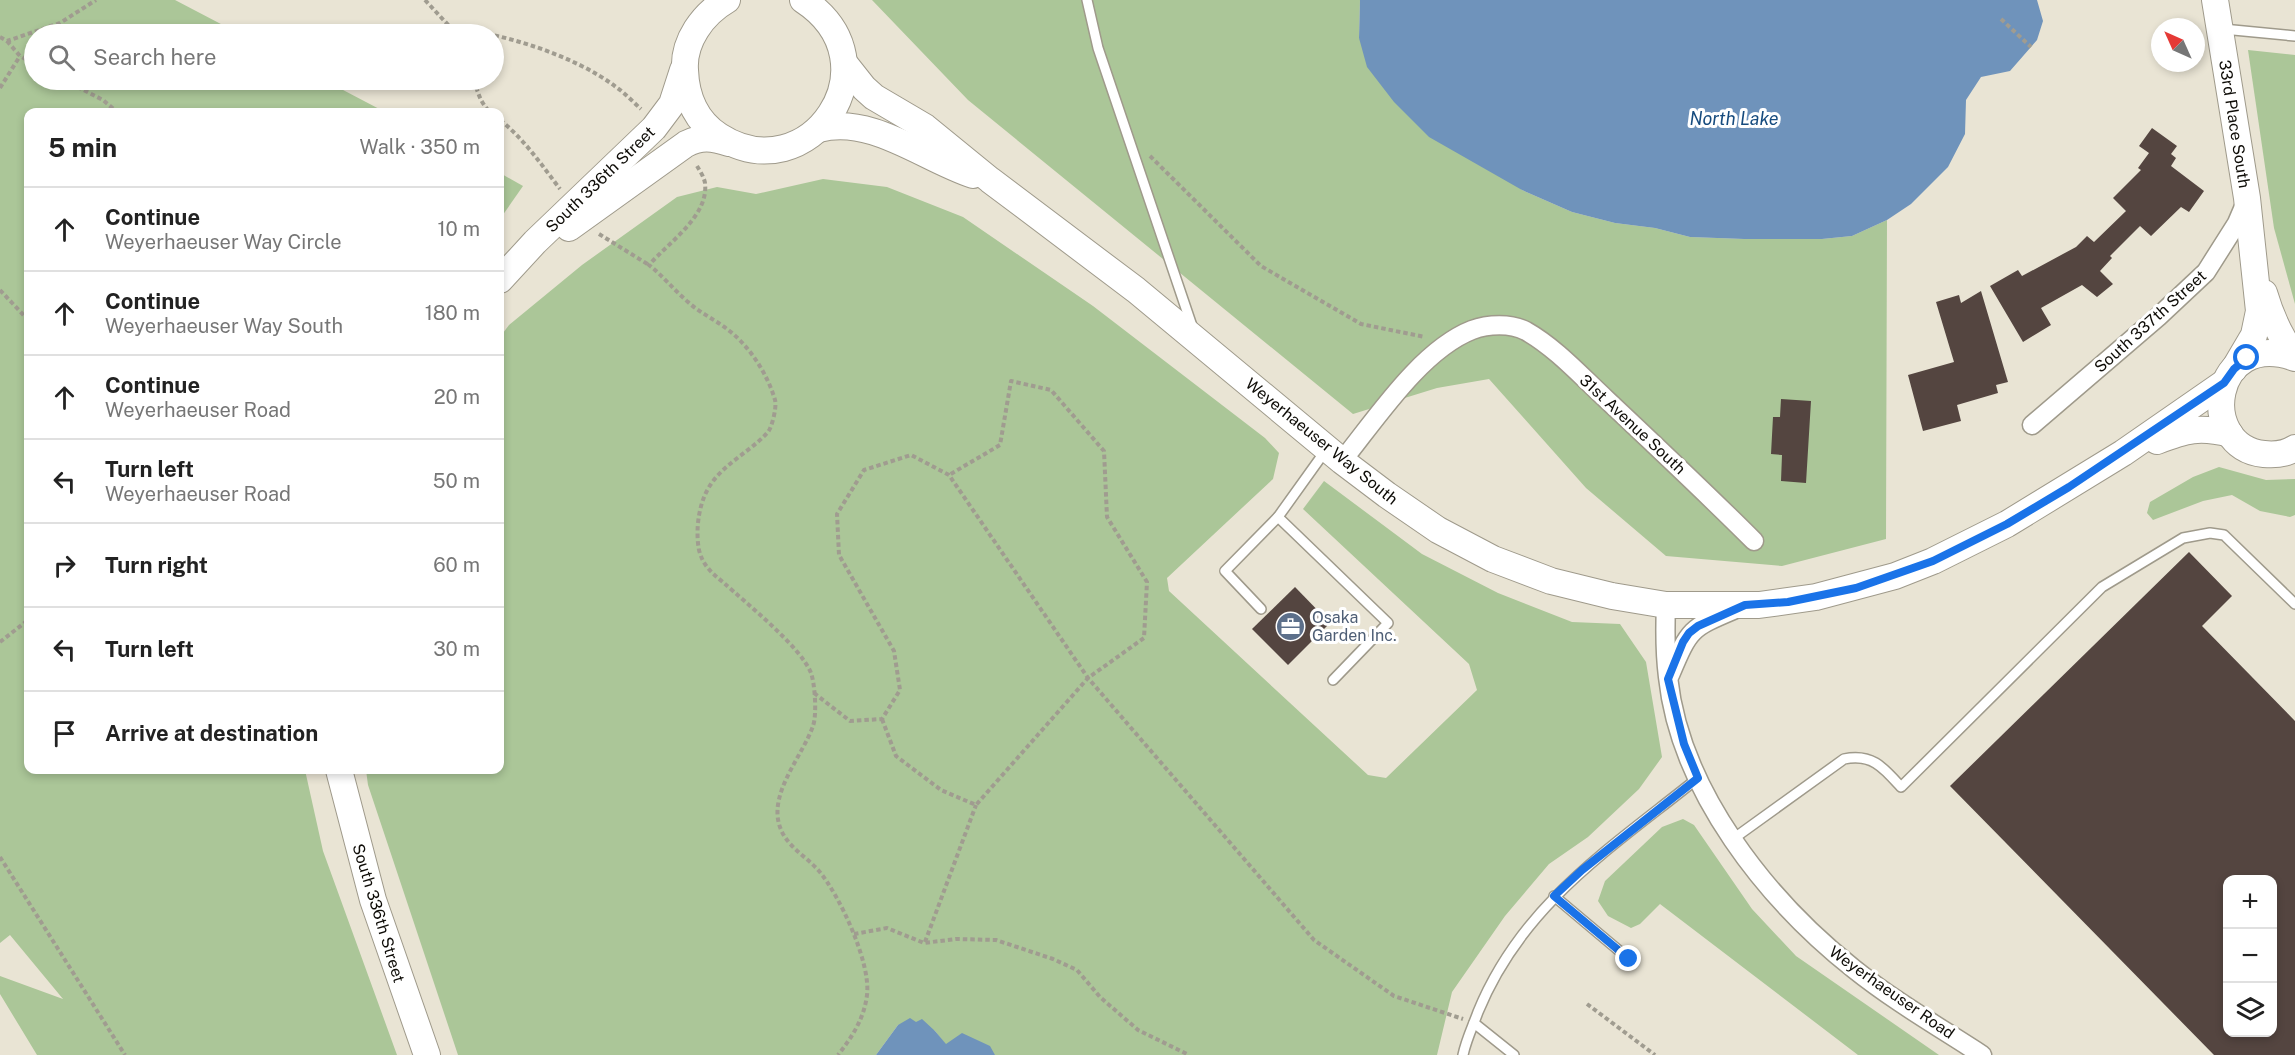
<!DOCTYPE html>
<html lang="en">
<head>
<meta charset="utf-8">
<style>
	body { margin:0; font-family:"Public Sans",sans-serif; background:#f2f2f2; color:#222 }
	.controls { position:absolute; right:18px; bottom:18px; display:grid; overflow:hidden; border-radius:12px; box-shadow:0 3px 9px #0003 }
	.controls button { width:54px; height:54px; display:grid; place-items:center; padding:0; border:0; border-bottom:2px solid #e0e0e0; background:#fff; color:#222; font:30px sans-serif }
	.compass { position:absolute; left:2151px; top:18px; width:54px; height:54px; border-radius:50%; background:#fff; box-shadow:0 3px 9px #0003; rotate:315deg }
	.stop { position:absolute; width:18px; height:18px; margin:-14px; border:4px solid #1a73e8; border-radius:50%; background:#fff }
	.stop.end { background:#1a73e8; border-color:#fff; box-shadow:0 2px 6px #0008 }
	.list { margin:0; padding:0; list-style:none }
	h2 { display:flex; justify-content:space-between; align-items:center; height:78px; margin:0; padding:0 24px; font-size:26px }
	h2 small { font-size:20px; font-weight:400; color:#767676 }
	.list li { display:grid; grid-template-columns:39px 1fr auto; gap:18px; align-items:center; box-sizing:border-box; height:84px; padding:0 24px; border-top:2px solid #e0e0e0 }
	.list b { display:block; font-size:22px; white-space:nowrap }
	.list p { margin:0; font-size:20px; white-space:nowrap; color:#767676 }
	.list em { font-size:20px; font-style:normal; color:#767676 }
	.icon { flex:none; width:33px; height:33px; fill:none; stroke:currentColor; stroke-width:2; stroke-linecap:round; stroke-linejoin:round }
	.map { position:relative; flex:none; width:2295px; height:1055px; overflow:hidden }
	.search { position:absolute; background:#fff; box-shadow:0 3px 9px #0003; left:24px; top:24px; width:480px; height:66px; display:flex; align-items:center; gap:15px; box-sizing:border-box; padding:0 21px; border-radius:33px; color:#767676; font-size:22px }
	.panel { position:absolute; background:#fff; box-shadow:0 3px 9px #0003; left:24px; top:108px; width:480px; height:666px; border-radius:12px }
	.map>svg:first-child { display:block }
	.green { fill:#abc698 }
	.water { fill:#6f93bb }
	.building { fill:#544540; fill-rule:evenodd }
	.lines { fill:none; stroke-linecap:round; stroke-linejoin:round }
	.lane-casing { stroke:#9f9a8b; stroke-width:12 }
	.street-casing { stroke:#9f9a8b; stroke-width:21 }
	.secondary-casing { stroke:#9f9a8b; stroke-width:28 }
	.path { stroke:#a09c90; stroke-width:4; stroke-dasharray:4.5 3; stroke-linecap:butt }
	.lane { stroke:#fff; stroke-width:9 }
	.street { stroke:#fff; stroke-width:18 }
	.secondary { stroke:#fff; stroke-width:26 }
	.route { stroke:#1a73e8; stroke-width:8 }
	.labels { text-anchor:middle; stroke-width:6; stroke-linejoin:round; paint-order:stroke }
	.street-label { font-size:16px; fill:#0e0c07; stroke:#fff }
	.service-label { font-size:16px; fill:#4e5e75; stroke:#fff; text-anchor:start }
	.water-label { font-size:18px; font-style:italic; fill:#164b7e; stroke:#fff }
</style>
</head>
<body>
<div class="map">
<svg width="2295" height="1055" viewBox="0 0 2295 1055">
	<rect width="100%" height="100%" fill="#e9e4d4"/>
	<!-- green -->
	<g class="green">
		<path d="M0,0h175l65,34h-206v46h290l61,32h-357v658h277l18,81 74,204h-360l-37,-61v-18l63,23 -53,-64 -10,8z"/>
		<path d="M872,0h488l-1,38 163,152 50,22 43,11 40,5 35,9 54,2h78l30,-3 35,-16 -1,319 -104,27 -116,-10 -80,-68 -97,-109 -52,9 -84,26 -385,-314z"/>
		<path d="M2248,50l47,5v249l-21,-76z"/>
		<path d="M500,173l23,13 -23,33z"/>
		<path d="M823,179l64,8 76,30 130,89 172,132 14,15 -6,26 -106,99 2,13 199,184 18,3 91,-88 -8,-26 -166,-155 21,-28 98,73 76,39 74,29 48,2 26,38 16,95 -23,32 -51,48 -39,27 -44,52 -53,76 -15,63h-442l-49,-10 -11,-14 -19,-9 -18,3 -22,30h-418l-90,-270 -2,-15h134v-433l9,-12 73,-60 95,-68 40,-10 39,7z"/>
		<path d="M2219,467l47,13 29,-1v36l-5,2 -30,-6 -28,-16 -29,6 -50,19 -6,-7 3,-11 43,-25z"/>
		<path d="M1683,819l11,6 58,84 44,47 143,99h-81l-198,-151 -20,20 -9,4 -23,-12 -10,-15 7,-20 57,-54z"/>
	</g>
	<!-- water -->
	<g class="water">
		<path d="M1360,0h677l6,21 -6,19 -27,31 -29,6 -15,23 -1,34 -17,33 -37,37 -24,16 -35,16 -30,3h-78l-54,-2 -35,-9 -40,-5 -43,-11 -50,-22 -93,-53 -35,-35 -27,-35 -8,-29z"/>
		<path d="M910,1018l6,4 6,-3 13,12 11,13 16,-11 28,13 5,9h-119l22,-30z"/>
	</g>
	<!-- building -->
	<g class="building">
		<path d="M2152,128l25,18 -6,8 5,4 -5,8 33,25 -15,21 -8,-5 -30,29 -11,-10 -30,30 2,2 -12,13 13,13 -16,13 -15,-12 -41,23 10,17 -28,17 -33,-56 28,-16 4,6 54,-29 11,-11 7,6 32,-31 -13,-13 28,-28 -3,-2 11,-15 -10,-7z"/>
		<path d="M1981,291l27,91 -12,3 2,8 -41,12 4,16 -38,10 -15,-56 46,-13 -18,-60 23,-7 2,8z"/>
		<path d="M1781,399l30,2 -5,82 -25,-2 1,-26 -11,-1 2,-37h7z"/>
		<path d="M2189,552l43,44 -30,30 93,95v334h-81l-264,-269zM2228,879h44v153h-44z"/>
		<path d="M1295,587l35,36 -42,42 -36,-36z"/>
	</g>
	<g class="lines">
		<defs>
			<g id="lane">
				<path d="M1087,0l11,48 95,281"/>
				<path d="M2223,29l72,7"/>
				<path d="M1278,517l110,106 -55,57"/>
				<path d="M1261,609l-36,-38 53,-54 48,-67"/>
				<path d="M1733,839l111,-80c28,-6 40,9 57,28l201,-200 81,-49 27,-5 14,2 71,69"/>
				<path d="M1554,896l75,63"/>
				<path d="M1474,1023l40,32"/>
				<path d="M1463,1055c3,-15 10,-29 15,-43 44,-108 133,-164 220,-234"/>
			</g>
			<g id="street">
				<path d="M2032,425l126,-108 48,-45 31,-49 9,-21"/>
				<path d="M1342,461c34,-42 79,-111 130,-131 16,-6 39,-7 54,1 30,17 55,45 80,68 50,47 100,94 148,142"/>
				<path d="M1666,605c-1,24 -1,48 2,72 12,114 99,223 186,292 40,32 85,58 128,86"/>
				<path d="M1670,675c20,-48 21,-47 68,-67"/>
			</g>
			<g id="secondary">
				<path d="M727,0c-24,14 -44,41 -42,70 1,27 11,51 34,66 90,58 180,-73 84,-136"/>
				<path d="M2215,0l32,198 12,113 -5,24 -20,34"/>
				<path d="M845,64l19,24 10,9 51,30 65,53 146,110 206,171 45,34 51,35 55,29 58,22 61,15 54,9h93l57,-8 79,-21 38,-15 74,-37 116,-71 101,-70"/>
				<path d="M819,129c53,-14 105,30 154,46"/>
				<path d="M569,228l117,-84c16,-8 26,-6 43,-1"/>
				<path d="M500,280l35,-38 119,-114 18,-24 11,-34"/>
				<path d="M2264,293c7,24 16,44 31,64"/>
				<path d="M2295,358c-84,-30 -99,89 -31,96 10,1 22,0 31,-6"/>
				<path d="M2157,441c29,-11 42,-15 73,-7"/>
				<path d="M339,770l34,130 54,155"/>
			</g>
		</defs>
		<!-- lane casing -->
		<use href="#lane" class="lane-casing"/>
		<!-- street casing -->
		<use href="#street" class="street-casing"/>
		<!-- secondary casing -->
		<use href="#secondary" class="secondary-casing"/>
		<!-- path -->
		<g class="path">
			<path d="M425,0l26,28c51,5 123,27 165,59 9,6 17,15 25,22"/>
			<path d="M2001,19l30,28"/>
			<path d="M0,37l7,4 53,-18 36,-23"/>
			<path d="M7,41l13,15 14,8"/>
			<path d="M64,80l39,20 14,12"/>
			<path d="M474,80c4,13 6,22 16,32"/>
			<path d="M0,88l20,-32"/>
			<path d="M500,120c24,19 41,44 60,69"/>
			<path d="M1150,156l111,110 100,58 64,13"/>
			<path d="M697,166c3,5 7,11 8,17 4,33 -36,59 -56,82 14,11 25,25 39,37 12,11 26,17 39,27 22,16 41,46 48,71 2,7 -3,27 -7,32 -17,19 -43,31 -57,52 -12,17 -16,45 -12,66 4,16 13,23 25,33 22,20 77,64 87,90 4,11 6,42 2,53 -10,29 -43,65 -34,98 6,22 26,31 40,47 21,25 52,92 48,124 -3,24 -15,42 -29,60"/>
			<path d="M599,234l50,31"/>
			<path d="M0,290l28,30"/>
			<path d="M0,642l28,-22"/>
			<path d="M814,693l36,28 32,-2 18,-29 -6,-39 -55,-96 -2,-41 27,-44 47,-15 38,20 139,203 226,262 80,56 69,23"/>
			<path d="M882,719l14,37 45,34 35,15 112,-127 56,-40 3,-56 -40,-65 -3,-66 -53,-61 -40,-9 -11,64 -51,30"/>
			<path d="M0,857l125,198"/>
			<path d="M854,934l33,-6 37,15 32,-4 40,1 57,19 24,11 23,27 38,33 51,25"/>
			<path d="M925,942l51,-137"/>
			<path d="M1587,1004l68,51"/>
		</g>
		<!-- lane -->
		<use href="#lane" class="lane"/>
		<!-- street -->
		<use href="#street" class="street"/>
		<!-- secondary -->
		<use href="#secondary" class="secondary"/>
	</g>
	<g class="lines">
		<!-- route -->
		<path class="route" d="M1629,959l-75,-63 28,-26 116,-92 -14,-34 -16,-65 15,-37 6,-9 9,-7 47,-21 43,-3 68,-14 77,-27 74,-37 62,-37 155,-104 10,-14 13,-11"/>
	</g>
	<!-- icons -->
	<defs>
		<symbol id="office-disc" viewBox="-11 -11 22 22"><circle r="9.5" fill="#5c6f8a" stroke="#fff"/><path d="M-6-3h4V-5.5h4V-3h4V5H-6ZM-1-4.5V-3h2v-1.5ZM-6 0V1H6V0Z" fill="#fff"/></symbol>
	</defs>
	<g fill-rule="evenodd">
		<use href="#office-disc" x="1274" y="610" width="33" height="33"/>
	</g>
	<g class="labels">
		<!-- street labels -->
		<g class="street-label">
			<text transform="translate(2235 124) rotate(81)" y="6">33rd Place South</text>
			<text transform="translate(600 179) rotate(-44)" y="6">South 336th Street</text>
			<text transform="translate(2150 321) rotate(-42)" y="6">South 337th Street</text>
			<text transform="translate(1633 424) rotate(43)" y="6">31st Avenue South</text>
			<text transform="translate(1322 441) rotate(39)" y="6">Weyerhaeuser Way South</text>
			<text transform="translate(379 913) rotate(73)" y="6">South 336th Street</text>
			<text transform="translate(1892 992) rotate(35)" y="6">Weyerhaeuser Road</text>
		</g>
		<!-- service labels -->
		<g class="service-label">
			<text x="1312" y="623">Osaka<tspan x="1312" dy="18">Garden Inc.</tspan></text>
		</g>
		<!-- water labels -->
		<g class="water-label">
			<text x="1734" y="125">North Lake</text>
		</g>
	</g>
</svg>
<div class="controls">
<button>+</button>
<button>−</button>
<button><svg class="icon" aria-label="layers" viewBox="0 0 24 24"><path d="M12 4l9 5-9 5-9-5zM3 14l9 5 9-5"/></svg></button>
</div>
<svg class="compass" viewBox="-18 -18 36 36"><path d="M0-13l5 13h-10z" fill="#e53935"/><path d="M0 13l5-13h-10z" fill="#767676"/></svg>
<div class="stop" style="left:2247px;top:358px"></div>
<div class="stop end" style="left:1629px;top:959px"></div>
<div class="search"><svg class="icon" aria-label="search" viewBox="0 0 24 24"><circle cx="10" cy="10" r="6"/><path d="M15 15l6 6"/></svg>Search here</div>
<section class="panel">
<h2>5 min<small>Walk · 350 m</small></h2>
<ul class="list">
<li><svg class="icon" aria-label="ahead" viewBox="0 0 24 24"><path d="M12 20V5M6 11l6-6 6 6"/></svg><div><b>Continue</b><p>Weyerhaeuser Way Circle</p></div><em>10 m</em></li>
<li><svg class="icon" aria-label="ahead" viewBox="0 0 24 24"><path d="M12 20V5M6 11l6-6 6 6"/></svg><div><b>Continue</b><p>Weyerhaeuser Way South</p></div><em>180 m</em></li>
<li><svg class="icon" aria-label="ahead" viewBox="0 0 24 24"><path d="M12 20V5M6 11l6-6 6 6"/></svg><div><b>Continue</b><p>Weyerhaeuser Road</p></div><em>20 m</em></li>
<li><svg class="icon" aria-label="left" viewBox="0 0 24 24"><path d="M17 20v-9H6M10 6l-5 5 5 5"/></svg><div><b>Turn left</b><p>Weyerhaeuser Road</p></div><em>50 m</em></li>
<li><svg class="icon" aria-label="right" viewBox="0 0 24 24"><path d="M7 20v-9h11M14 6l5 5-5 5"/></svg><div><b>Turn right</b></div><em>60 m</em></li>
<li><svg class="icon" aria-label="left" viewBox="0 0 24 24"><path d="M17 20v-9H6M10 6l-5 5 5 5"/></svg><div><b>Turn left</b></div><em>30 m</em></li>
<li><svg class="icon" aria-label="arrive" viewBox="0 0 24 24"><path d="M6 21V4h12l-3 4 3 4H6"/></svg><div><b>Arrive at destination</b></div></li>
</ul>
</section>
</div>
</body>
</html>
